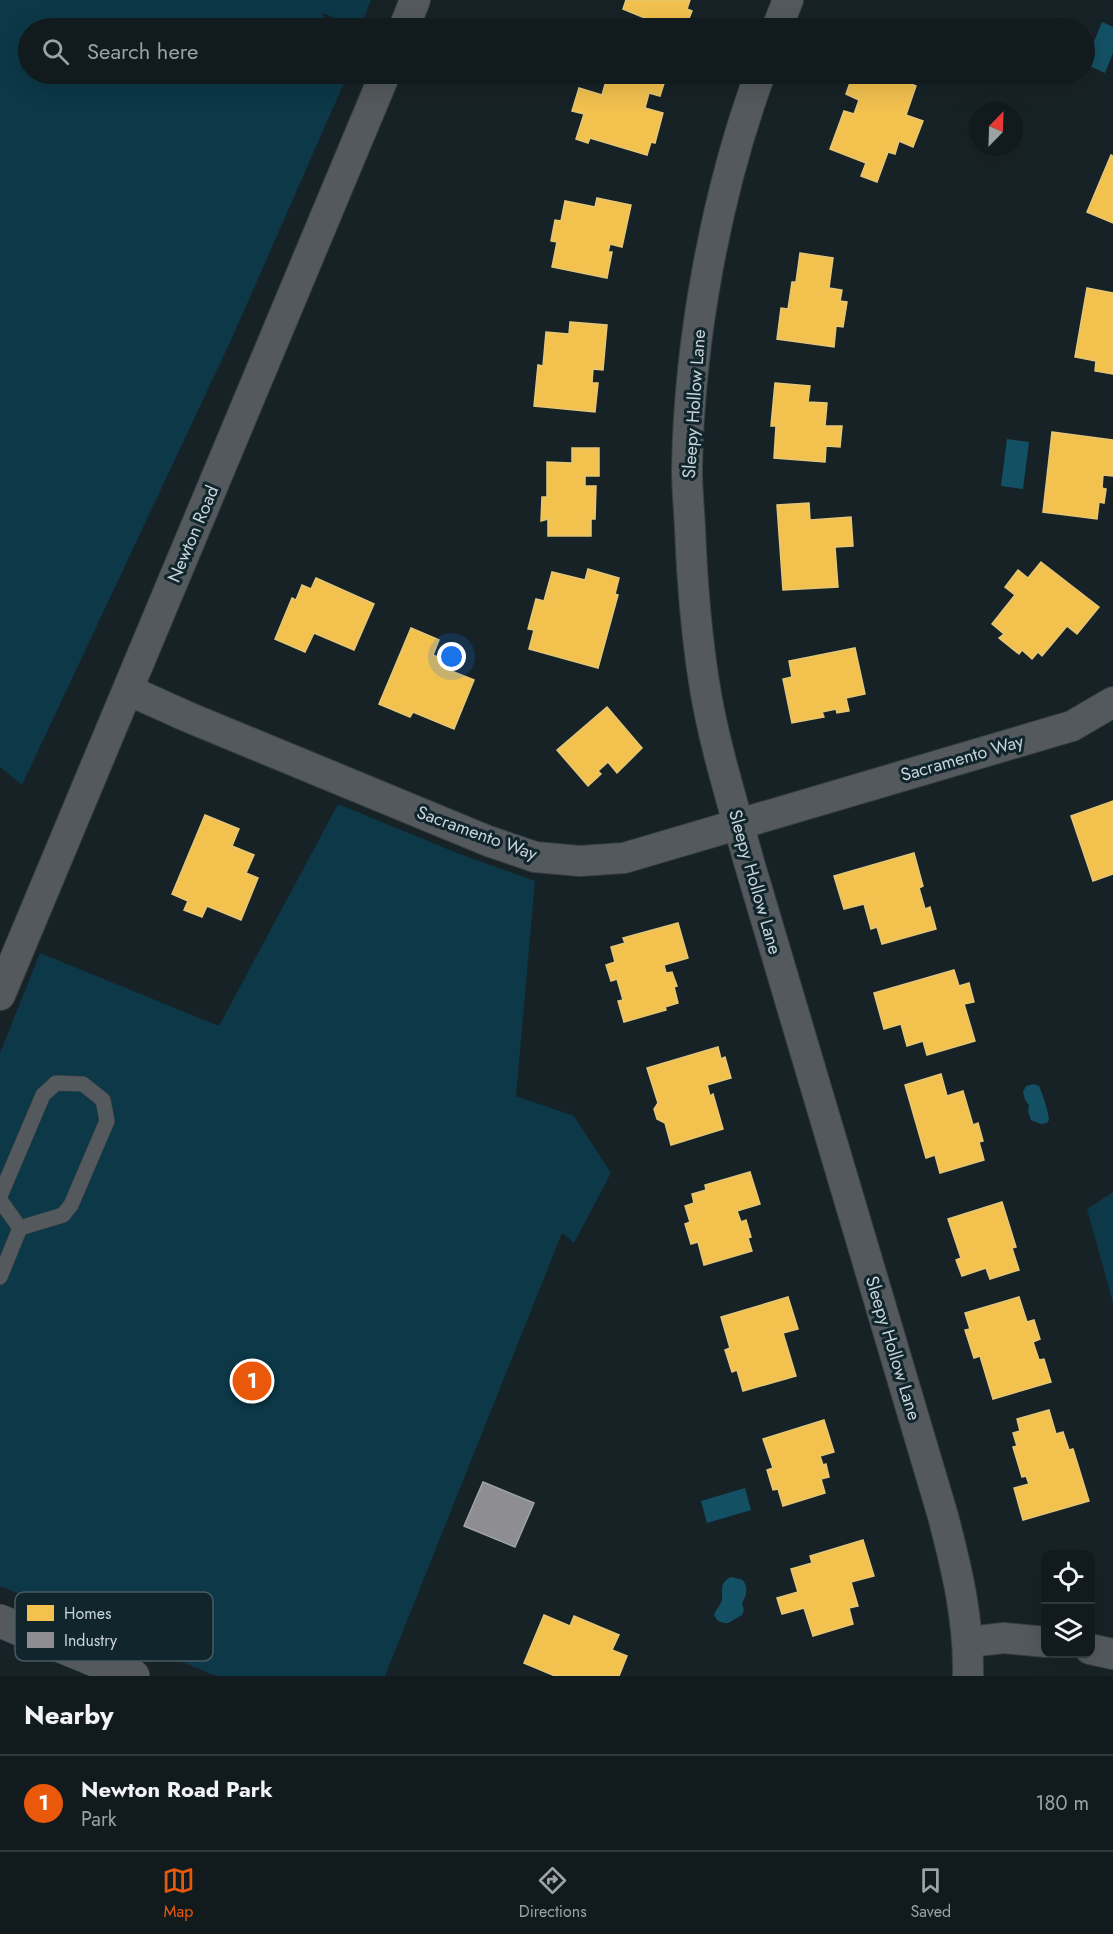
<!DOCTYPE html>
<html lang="en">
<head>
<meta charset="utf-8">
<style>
	body { margin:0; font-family:Jost,sans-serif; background:#1e272a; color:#f1f3f6 }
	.controls { position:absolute; right:18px; bottom:18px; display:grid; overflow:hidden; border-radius:12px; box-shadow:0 6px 24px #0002 }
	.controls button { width:54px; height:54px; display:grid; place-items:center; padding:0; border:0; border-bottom:2px solid #30383b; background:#111a1d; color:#f1f3f6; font:30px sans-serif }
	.compass { position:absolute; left:969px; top:102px; width:54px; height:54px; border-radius:50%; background:#111a1d; box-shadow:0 6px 24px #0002; rotate:23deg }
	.you { position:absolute; left:452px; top:657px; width:21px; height:21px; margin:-15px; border:4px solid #fff; border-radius:50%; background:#1a73e8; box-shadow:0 0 0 9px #1a73e833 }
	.badge { display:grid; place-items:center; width:39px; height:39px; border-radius:50%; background:#ea580c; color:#fff; font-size:20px; font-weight:700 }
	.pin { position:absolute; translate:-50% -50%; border:3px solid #fff; box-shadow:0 2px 6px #0006 }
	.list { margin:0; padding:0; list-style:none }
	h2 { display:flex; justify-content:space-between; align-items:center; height:78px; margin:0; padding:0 24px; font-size:26px }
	h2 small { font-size:20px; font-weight:400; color:#9ca1a4 }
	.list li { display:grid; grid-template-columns:39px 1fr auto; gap:18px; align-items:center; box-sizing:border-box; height:96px; padding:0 24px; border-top:2px solid #30383b }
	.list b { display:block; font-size:22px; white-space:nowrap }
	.list p { margin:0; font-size:20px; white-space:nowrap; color:#9ca1a4 }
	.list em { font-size:20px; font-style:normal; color:#9ca1a4 }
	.icon { flex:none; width:33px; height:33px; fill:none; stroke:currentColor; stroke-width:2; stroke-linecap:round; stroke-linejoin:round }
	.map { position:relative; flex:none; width:1113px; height:1676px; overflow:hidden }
	.search { position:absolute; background:#111a1d; box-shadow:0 6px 24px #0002; left:18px; right:18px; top:18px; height:66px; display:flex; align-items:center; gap:15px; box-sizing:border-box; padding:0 21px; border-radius:33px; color:#9ca1a4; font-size:22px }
	.sheet { height:174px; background:#111a1d }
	nav { display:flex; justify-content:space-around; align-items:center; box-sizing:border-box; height:84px; border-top:2px solid #30383b; background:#111a1d; font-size:16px; color:#9ca1a4 }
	nav a { display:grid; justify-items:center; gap:3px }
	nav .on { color:#ea580c }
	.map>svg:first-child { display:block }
	.green { fill:#0c3847 }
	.water { fill:#145064 }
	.homes { fill:#f2c14e; stroke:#e5c778; stroke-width:1.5 }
	.industry { fill:#8d8d92; stroke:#9fa2a7; stroke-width:1.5 }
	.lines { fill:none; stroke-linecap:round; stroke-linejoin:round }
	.service-casing { stroke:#353e42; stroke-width:16 }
	.minor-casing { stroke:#353e42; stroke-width:32 }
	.tertiary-casing { stroke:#353e42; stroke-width:34 }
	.service { stroke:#53595c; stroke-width:15 }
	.minor { stroke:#53595c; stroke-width:30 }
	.tertiary { stroke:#53595c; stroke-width:33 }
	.labels { text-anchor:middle; stroke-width:6; stroke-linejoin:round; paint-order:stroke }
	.street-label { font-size:18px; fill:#c8d4d9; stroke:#11252d }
	.key { fill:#11252d; stroke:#485a61; stroke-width:1.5 }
	.key-label { font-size:16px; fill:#c8d4d9 }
</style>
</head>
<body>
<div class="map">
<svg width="1113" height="1676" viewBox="0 0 1113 1676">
	<rect width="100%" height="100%" fill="#172227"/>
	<!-- green -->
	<g class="green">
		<path d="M0,0h371l-11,28 -38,-15 5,15h-299v46h313l3,9 -112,255 -210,447 -22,-18z"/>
		<path d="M338,804l119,49 78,28 -19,215 58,20 37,57 -37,70 -12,-10 -177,443h-169l-216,-90v-533l40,-100 179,73z"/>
		<path d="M1113,1192v111l-26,-94z"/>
	</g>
	<!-- water -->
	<g class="water">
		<path d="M1102,22l11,5v26l-8,20 -20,-9z"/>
		<path d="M1007,439l22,3 -6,47 -22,-3z"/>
		<path d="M1034,1084l5,2c4,9 9,24 10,34l-2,3 -6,1 -10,-4 -3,-9 1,-6 -4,-5 -2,-8 3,-6z"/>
		<path d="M745,1488l6,22 -44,13 -6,-22z"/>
		<path d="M731,1577l12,3c5,8 4,15 -1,23l2,7 -2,5c-5,3 -9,5 -14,8 -8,0 -11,-2 -14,-8 2,-6 7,-10 8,-15 1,-11 -3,-17 9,-23z"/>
	</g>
	<!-- homes -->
	<g class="homes">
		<path d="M626,0h64l-3,9 5,2 -7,17h-16l-46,-19z"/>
		<path d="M608,74h59l-7,22 -11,-3 -4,15 18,5 -8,30 -4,-1 -4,13 -57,-17 -2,5 -12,-4 8,-25 -12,-3 7,-23 23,7z"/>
		<path d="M853,74h42l9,3 -1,4 13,5 -10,29 17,6 -10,26 -14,-6 -4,13 -7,-2 -11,30 -16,-6 5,-13 -36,-14 14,-38 10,3 5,-14 -13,-6z"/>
		<path d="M1111,155l2,1v67l-26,-11z"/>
		<path d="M597,198l34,7 -9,42 -12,-3 -2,8h4l-5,26 -55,-11 5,-25 -6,-1 4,-21 6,1 4,-20 30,6z"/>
		<path d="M800,253l33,5 -4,30 13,2 -2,11 7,1 -4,25 -7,-1 -2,21 -57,-8 4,-31 7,1 4,-27h4z"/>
		<path d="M1087,288l26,5v81l-18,-3 1,-10 -21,-4z"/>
		<path d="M570,322l37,3 -4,45 -10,-1 -1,14h6l-3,29 -61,-6 4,-41 5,1 3,-34 23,2z"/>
		<path d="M775,383l35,3 -2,16 19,1 -2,23h17l-2,21 -14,-1 -1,16 -51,-4 2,-32h-5z"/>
		<path d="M1052,432l61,8v36l-10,-1 -1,13 4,1 -2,14 -5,-1 -2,17 -54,-7z"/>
		<path d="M572,448h27v28h-14v10h11l-1,33h-4v17h-43v-17l-7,2 1,-24h5v-35l25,1z"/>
		<path d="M809,503l1,17 41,-3 2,29 -18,1 3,40 -55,3 -6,-85z"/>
		<path d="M1041,562l58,45 -22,27 -10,-8 -25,30 -4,-4 -6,7 -10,-9 -3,4 -20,-16 5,-4 -12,-10 23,-29 -10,-8 13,-17 10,8z"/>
		<path d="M588,569l31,9 -4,16 3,1 -20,73 -69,-19 5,-19 -6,-1 8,-30 8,2 8,-29 33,8z"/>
		<path d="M316,578l58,26 -20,46 -40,-17 -9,19 -30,-13 17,-41 4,2 6,-15 9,4z"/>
		<path d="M411,628l28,12 -6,15 19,8 -3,7 25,10 -20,49 -41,-17 -3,5 -31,-13z"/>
		<path d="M855,648l10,46 -19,4 3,13 -12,2 -1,-4 -14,3 2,5 -32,6 -9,-44 9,-2 -3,-16z"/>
		<path d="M607,707l35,41 -25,25 -9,-11 -10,9 3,3 -13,12 -31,-36z"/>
		<path d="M1113,801v73l-20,7 -22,-65z"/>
		<path d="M205,815l34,14 -7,17 22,9 -8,18 12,5 -17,42 -34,-14 -5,11 -18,-7 4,-9 -16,-7z"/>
		<path d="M914,853l9,33 -4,2 6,21 5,-2 6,22 -54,15 -5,-17 -6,2 -7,-25 -20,5 -10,-33z"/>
		<path d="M678,923l10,35 -24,7 2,8 6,-1 5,14 -3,1 4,16 -13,4 1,3 -42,12 -6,-21 5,-1 -6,-21 -6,2 -5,-16 9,-3 -4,-15 14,-4 -2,-5z"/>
		<path d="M954,970l5,16 10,-3 5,19 -10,2 11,37 -48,14 -4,-14 -16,5 -6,-22 -17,5 -10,-36z"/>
		<path d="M718,1047l3,12 4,-2 6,21 -24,7 3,11 3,-2 10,35 -52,16 -6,-22 -8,-4 -3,-10 4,-6 -11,-35z"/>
		<path d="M941,1074l6,22 16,-5 10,34 5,-2 5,18 -4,1 5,18 -44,13 -5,-18 -9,3 -21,-73z"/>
		<path d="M750,1172l10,32 -23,7 4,11 5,-2 5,17 -3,1 4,13 -48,14 -6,-23 -7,2 -6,-20 5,-2 -5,-16 9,-3 -2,-9 14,-4 -1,-5z"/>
		<path d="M1002,1202l14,45 -4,1 7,22 -29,9 -4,-11 -24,8 -6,-16 5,-2 -13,-39z"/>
		<path d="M788,1297l10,32 -15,4 13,43 -53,15 -6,-21 -5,2 -7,-22 5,-2 -9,-31z"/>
		<path d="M1019,1297l8,25 7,-2 6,19 -7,3 6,18 5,-1 7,23 -58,17 -13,-43 -6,2 -9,-28 5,-1 -5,-16z"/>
		<path d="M1049,1410l7,24 7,-2 6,18 4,-1 16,52 -66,19 -9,-32 15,-4 -3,-8 -4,1 -9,-30 4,-1 -4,-13 7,-2 -3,-12z"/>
		<path d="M824,1420l10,32 -14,4 3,9 3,-1 3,13 -8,2 4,14 -42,13 -5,-17 -5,1 -6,-20 6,-2 -10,-29z"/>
		<path d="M863,1540l11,36 -23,6 7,24 -9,2 4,16 -40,12 -9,-28 -22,6 -5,-16 21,-6 -7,-23 21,-6 -2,-7z"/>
		<path d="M544,1615l26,11 4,-10 45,19 -7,15 15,6 -8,20h-64l-31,-13z"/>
	</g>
	<!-- industry -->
	<path class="industry" d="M483,1482l51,21 -19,44 -51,-21z"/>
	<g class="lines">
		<defs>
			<g id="service">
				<path d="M0,1196l43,-101 13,-12 27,1 20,16 4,21 -36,84 -8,10 -43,13"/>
				<path d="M0,1200l20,28 -20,49"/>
			</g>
			<g id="minor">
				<path d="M404,28l11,-28"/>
				<path d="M777,28l11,-28"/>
				<path d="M760,74c-44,120 -71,267 -73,395 0,20 2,39 3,59 2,51 6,103 14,154 9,59 29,122 45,180l194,654c14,54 26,103 25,160"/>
				<path d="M128,690l60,27 300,124 47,16 45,4 44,-3 448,-132 41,-24"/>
				<path d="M0,995l385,-921"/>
				<path d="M968,1642l36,-4 42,4"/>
				<path d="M1090,1649l23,5"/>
			</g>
			<path id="tertiary" d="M0,1621l133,55"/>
		</defs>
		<!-- service casing -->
		<use href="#service" class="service-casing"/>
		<!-- minor casing -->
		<use href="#minor" class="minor-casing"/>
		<!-- tertiary casing -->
		<use href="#tertiary" class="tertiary-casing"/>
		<!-- service -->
		<use href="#service" class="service"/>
		<!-- minor -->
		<use href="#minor" class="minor"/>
		<!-- tertiary -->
		<use href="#tertiary" class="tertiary"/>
	</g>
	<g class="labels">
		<!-- street labels -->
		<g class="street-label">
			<text transform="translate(694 404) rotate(-86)" y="6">Sleepy Hollow Lane</text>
			<text transform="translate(193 534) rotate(-67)" y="6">Newton Road</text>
			<text transform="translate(962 758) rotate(-16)" y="6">Sacramento Way</text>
			<text transform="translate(477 833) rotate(20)" y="6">Sacramento Way</text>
			<text transform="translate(755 882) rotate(74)" y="6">Sleepy Hollow Lane</text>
			<text transform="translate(893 1348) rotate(73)" y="6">Sleepy Hollow Lane</text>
		</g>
	</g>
	<!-- legend -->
	<rect x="15" y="1592" width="198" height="69" rx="9" class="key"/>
	<rect x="27" y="1605" width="27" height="16" fill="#f2c14e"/>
	<rect x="27" y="1632" width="27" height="16" fill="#8d8d92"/>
	<g class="key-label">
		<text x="64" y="1619">Homes</text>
		<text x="64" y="1646">Industry</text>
	</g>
</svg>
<div class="controls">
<button><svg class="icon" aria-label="locate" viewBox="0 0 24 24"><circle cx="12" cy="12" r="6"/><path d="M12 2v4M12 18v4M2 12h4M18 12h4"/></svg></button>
<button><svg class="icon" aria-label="layers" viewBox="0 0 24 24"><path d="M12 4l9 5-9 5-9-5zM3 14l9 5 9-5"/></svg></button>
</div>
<svg class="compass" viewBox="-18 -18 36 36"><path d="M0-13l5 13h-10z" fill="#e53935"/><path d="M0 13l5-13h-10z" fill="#9ca1a4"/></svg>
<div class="you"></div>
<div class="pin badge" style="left:252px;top:1381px">1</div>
<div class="search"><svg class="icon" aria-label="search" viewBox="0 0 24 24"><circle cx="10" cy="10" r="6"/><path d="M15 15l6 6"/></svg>Search here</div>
</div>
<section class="sheet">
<h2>Nearby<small></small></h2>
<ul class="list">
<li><span class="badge">1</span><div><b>Newton Road Park</b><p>Park</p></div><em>180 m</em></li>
</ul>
</section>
<nav>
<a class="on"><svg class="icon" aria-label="map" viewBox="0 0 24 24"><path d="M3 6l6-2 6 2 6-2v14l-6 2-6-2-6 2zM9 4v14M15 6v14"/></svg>Map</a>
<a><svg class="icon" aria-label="directions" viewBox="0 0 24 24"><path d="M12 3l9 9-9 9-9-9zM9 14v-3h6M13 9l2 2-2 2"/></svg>Directions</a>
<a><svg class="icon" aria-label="saved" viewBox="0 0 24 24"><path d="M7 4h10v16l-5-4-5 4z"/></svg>Saved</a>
</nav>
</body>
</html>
